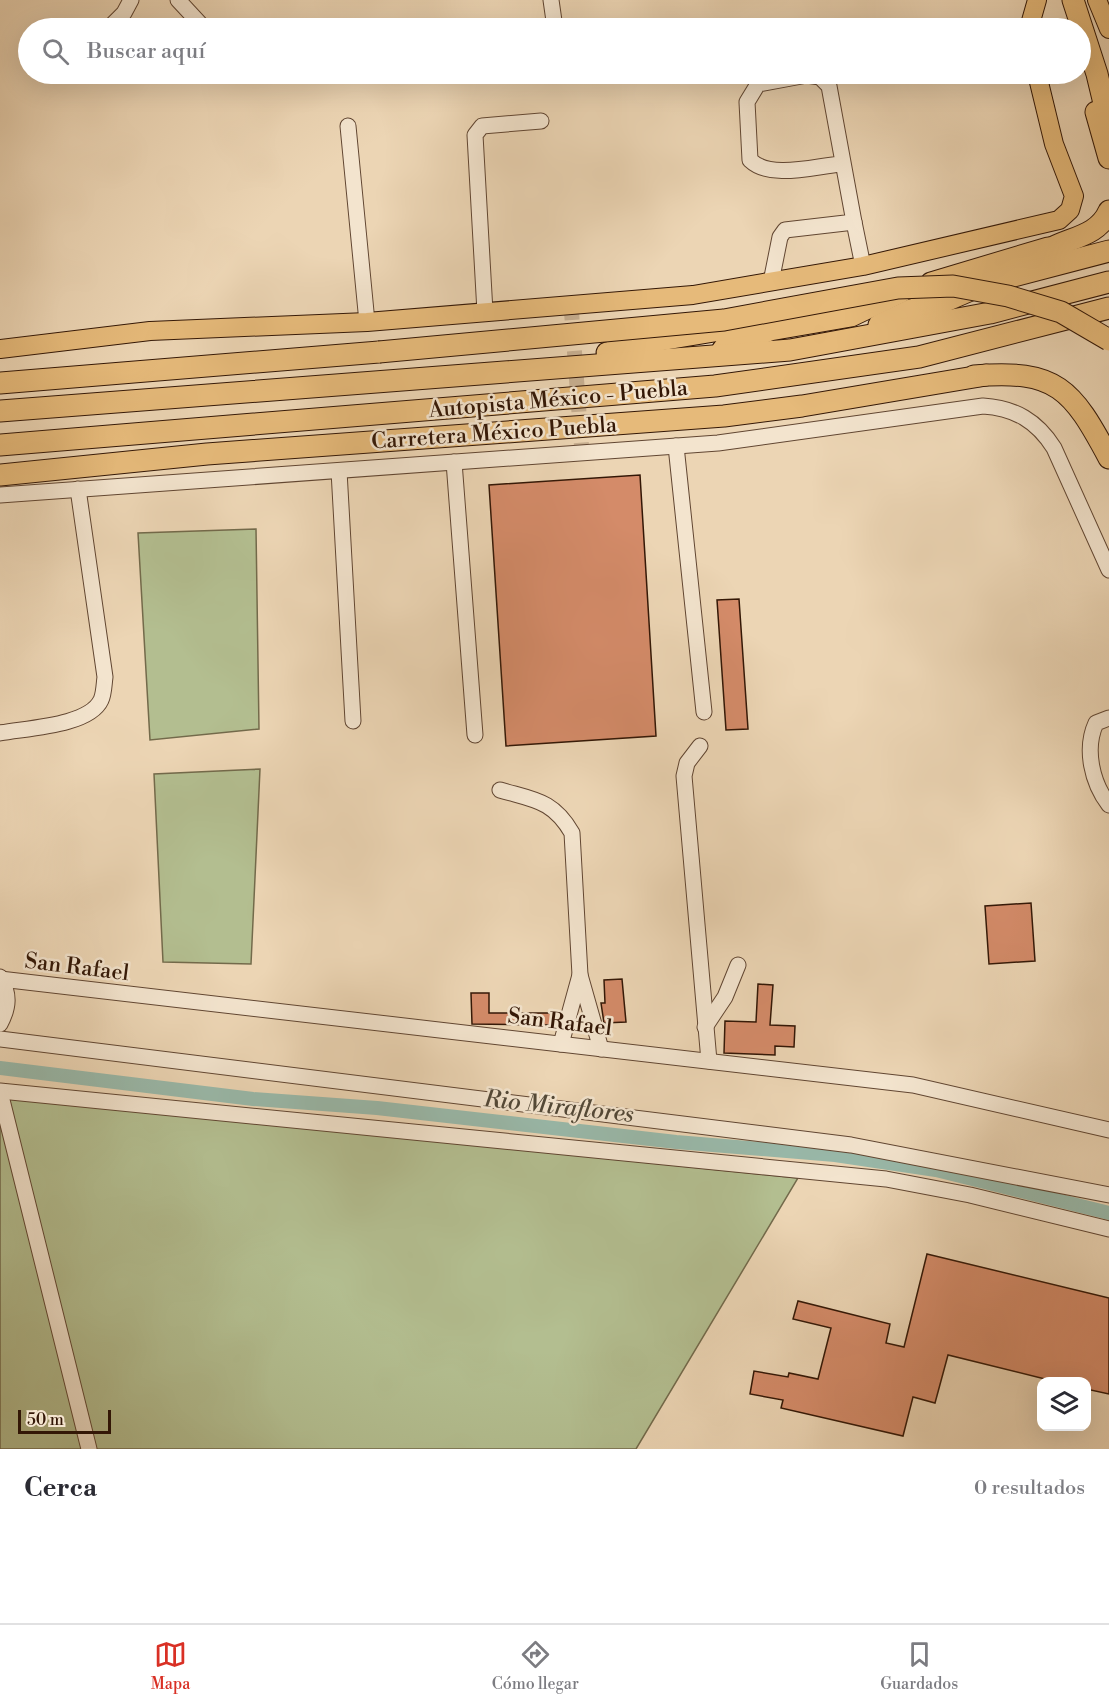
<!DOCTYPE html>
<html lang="es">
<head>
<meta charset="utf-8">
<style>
	body { margin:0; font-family:"Libre Bodoni",serif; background:#f7f7f7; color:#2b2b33 }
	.controls { position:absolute; right:18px; bottom:18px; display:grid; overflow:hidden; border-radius:12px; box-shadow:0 6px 24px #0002 }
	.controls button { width:54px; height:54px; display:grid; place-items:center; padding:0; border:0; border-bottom:2px solid #e1e1e2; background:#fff; color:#2b2b33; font:30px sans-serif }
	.scale { position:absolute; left:18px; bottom:15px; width:93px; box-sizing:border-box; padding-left:6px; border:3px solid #331706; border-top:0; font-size:16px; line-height:21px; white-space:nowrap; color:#331706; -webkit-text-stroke:4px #f3e4ce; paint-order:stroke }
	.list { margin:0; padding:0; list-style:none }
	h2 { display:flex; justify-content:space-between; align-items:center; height:78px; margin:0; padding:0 24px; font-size:26px }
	h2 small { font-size:20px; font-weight:400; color:#7c7c81 }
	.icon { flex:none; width:33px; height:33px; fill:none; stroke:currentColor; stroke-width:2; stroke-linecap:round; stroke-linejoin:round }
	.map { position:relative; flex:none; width:1109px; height:1449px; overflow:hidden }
	.search { position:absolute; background:#fff; box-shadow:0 6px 24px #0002; left:18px; right:18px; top:18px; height:66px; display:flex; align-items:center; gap:15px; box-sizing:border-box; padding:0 21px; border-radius:33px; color:#7c7c81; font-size:22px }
	.sheet { height:174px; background:#fff }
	nav { display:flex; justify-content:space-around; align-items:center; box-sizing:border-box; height:84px; border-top:2px solid #e1e1e2; background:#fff; font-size:16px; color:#7c7c81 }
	nav a { display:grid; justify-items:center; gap:3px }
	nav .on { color:#d93025 }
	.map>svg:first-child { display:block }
	.green { fill:#b3be90; stroke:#736a4b; stroke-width:1.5 }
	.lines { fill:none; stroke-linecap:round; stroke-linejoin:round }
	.canal { stroke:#99b9aa; stroke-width:14 }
	.building { fill:#d48b69; stroke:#331706; stroke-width:1.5 }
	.minor-tunnel { stroke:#c7af91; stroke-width:15; stroke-dasharray:15 8; stroke-linecap:butt }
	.minor-casing { stroke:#614632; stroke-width:17 }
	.major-casing { stroke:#331706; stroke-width:20 }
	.highway-casing { stroke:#331706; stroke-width:23 }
	.minor { stroke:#f3e4ce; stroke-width:15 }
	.major { stroke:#e6ba7a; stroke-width:18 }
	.highway { stroke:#e6ba7a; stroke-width:21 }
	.highway-bridge-casing { stroke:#331706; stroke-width:23; stroke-linecap:butt }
	.highway-bridge { stroke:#e6ba7a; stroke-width:21 }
	.labels { text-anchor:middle; stroke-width:5; stroke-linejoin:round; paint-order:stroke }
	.street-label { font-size:22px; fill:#331706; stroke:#f3e4ce }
	.water-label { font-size:24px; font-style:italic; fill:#524837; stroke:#f3e4ce }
</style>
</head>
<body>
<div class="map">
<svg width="1109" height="1449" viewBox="0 0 1109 1449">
	<rect width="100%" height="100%" fill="#ecd5b4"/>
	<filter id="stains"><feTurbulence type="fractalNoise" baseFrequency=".00333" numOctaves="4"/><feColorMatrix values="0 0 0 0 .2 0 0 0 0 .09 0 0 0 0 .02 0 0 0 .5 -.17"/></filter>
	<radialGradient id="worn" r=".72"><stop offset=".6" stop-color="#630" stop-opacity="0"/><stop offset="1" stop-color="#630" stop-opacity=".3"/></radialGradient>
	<!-- green -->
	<g class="green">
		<path d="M256,529l3,200 -109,11 -12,-207z"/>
		<path d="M260,769l-9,195 -88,-2 -9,-188z"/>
		<path d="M0,1096l798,82 -162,271h-636z"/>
	</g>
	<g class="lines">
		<!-- canal -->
		<path class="canal" d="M0,1068l253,31 124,9 299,34 159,13 101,15 173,43"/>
	</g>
	<!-- building -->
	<g class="building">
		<path d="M640,475l16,261 -150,10 -17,-261z"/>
		<path d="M739,599l9,130 -22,1 -9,-130z"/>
		<path d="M1031,903l4,58 -46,3 -4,-58z"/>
		<path d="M622,979l4,43 -22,1 -3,-20h4l-1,-23z"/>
		<path d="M758,984l15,1 -3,40 25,1 -1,21 -19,-1v9l-51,-2 1,-32 31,1z"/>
		<path d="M471,993h18v20h70l-3,12 -84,-1z"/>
		<path d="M927,1254l182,44v96l-23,-5v-7h-29l-109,-27 -13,48 -22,-6 -10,39 -122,-28 2,-8 -33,-6 4,-23 34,6 1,-4 29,6 13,-51 -38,-9 5,-18 92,23 -4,19 18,4z"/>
	</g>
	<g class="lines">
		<!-- minor-tunnel -->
		<path class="minor-tunnel" d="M571,305l11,148"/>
		<defs>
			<g id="minor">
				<path d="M178,0l26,28"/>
				<path d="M551,0l4,28"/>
				<path d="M109,28l15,-15 7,-13"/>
				<path d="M348,126l19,196"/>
				<path d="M854,222l9,44"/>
				<path d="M771,282l9,-45 5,-7 69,-8 -25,-136 -9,-9 -13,-2 -49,9 -11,18 3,58c21,20 65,6 91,4"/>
				<path d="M485,312l-10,-177 7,-9 59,-5"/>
				<path d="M676,446l28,266"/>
				<path d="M454,462l21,273"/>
				<path d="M339,471l14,250"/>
				<path d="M0,495l718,-52 265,-37c32,2 54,15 71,42l55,122"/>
				<path d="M1109,718l-13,5c-12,26 -4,60 13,82"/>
				<path d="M0,733c26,-5 89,-7 101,-33 3,-6 3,-16 4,-23l-27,-188"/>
				<path d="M700,746l-13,17 -3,13 25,285"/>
				<path d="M500,790c34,10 53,10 72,43l8,142 21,74"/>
				<path d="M0,977c10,17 9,30 0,47"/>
				<path d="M0,979l913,106 196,45"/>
				<path d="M705,1027l20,-30 13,-32"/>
				<path d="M0,1039l851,106 258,50"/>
				<path d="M561,1044l19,-69"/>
				<path d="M0,1091l886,88 84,16 139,34"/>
				<path d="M0,1092l89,357"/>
			</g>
			<g id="major">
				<path d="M1097,0l12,29"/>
				<path d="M1029,28l8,-28"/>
				<path d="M0,349l150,-18 217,-9 326,-27 170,-29 196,-46 11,-10 4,-14 -20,-52 -17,-70"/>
			</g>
			<g id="highway">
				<path d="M1073,0l24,74 12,50"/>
				<path d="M1096,112l13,46"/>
				<path d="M1039,257c20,-20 57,-16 70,-46"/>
				<path d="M931,283l117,-35"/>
				<path d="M879,325l32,-15 32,-8 44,-19 122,-32"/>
				<path d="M723,349l47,-19 81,-14 50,-24"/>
				<path d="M607,353l53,-13 90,-15"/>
				<path d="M974,376c83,-7 98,13 135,82"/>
				<path d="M0,383l379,-31"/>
				<path d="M0,411l790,-61 200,-37 119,-31"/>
				<path d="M0,445l715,-59 204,-29 190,-49"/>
				<path d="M0,475l207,-21 517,-38 78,-10 184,-31"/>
			</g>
		</defs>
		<!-- minor casing -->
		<use href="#minor" class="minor-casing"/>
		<!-- major casing -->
		<use href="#major" class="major-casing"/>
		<!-- highway casing -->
		<use href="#highway" class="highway-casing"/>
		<!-- minor -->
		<use href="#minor" class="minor"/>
		<!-- major -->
		<use href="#major" class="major"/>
		<!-- highway -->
		<use href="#highway" class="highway"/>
		<defs>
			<path id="highway-bridge" d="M379,352l345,-32 174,-32 55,-2 55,10 53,16 48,28"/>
		</defs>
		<!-- highway-bridge casing -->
		<use href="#highway-bridge" class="highway-bridge-casing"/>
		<!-- highway-bridge -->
		<use href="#highway-bridge" class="highway-bridge"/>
	</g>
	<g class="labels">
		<!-- street labels -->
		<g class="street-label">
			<text transform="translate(558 398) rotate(-5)" y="8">Autopista México - Puebla</text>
			<text transform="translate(494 432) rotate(-4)" y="8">Carretera México Puebla</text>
			<text transform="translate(77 966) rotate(7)" y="8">San Rafael</text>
			<text transform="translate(560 1021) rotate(7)" y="8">San Rafael</text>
		</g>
		<!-- water labels -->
		<g class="water-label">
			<text transform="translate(559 1106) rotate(6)" y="8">Rio Miraflores</text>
		</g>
	</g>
	<rect width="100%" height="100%" filter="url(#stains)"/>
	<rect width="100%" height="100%" fill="url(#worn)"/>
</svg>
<div class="controls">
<button><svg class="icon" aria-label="layers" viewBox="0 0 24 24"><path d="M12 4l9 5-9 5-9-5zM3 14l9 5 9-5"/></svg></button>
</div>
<div class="scale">50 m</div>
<div class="search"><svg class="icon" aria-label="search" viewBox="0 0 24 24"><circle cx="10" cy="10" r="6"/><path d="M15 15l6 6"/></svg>Buscar aquí</div>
</div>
<section class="sheet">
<h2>Cerca<small>0 resultados</small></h2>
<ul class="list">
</ul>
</section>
<nav>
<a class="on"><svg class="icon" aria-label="map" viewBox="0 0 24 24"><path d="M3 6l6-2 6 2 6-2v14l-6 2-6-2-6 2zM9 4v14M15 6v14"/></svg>Mapa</a>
<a><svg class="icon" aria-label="directions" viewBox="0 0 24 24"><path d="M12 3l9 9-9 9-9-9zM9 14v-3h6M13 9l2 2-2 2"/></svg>Cómo llegar</a>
<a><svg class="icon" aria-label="saved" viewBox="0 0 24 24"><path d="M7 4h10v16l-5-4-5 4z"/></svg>Guardados</a>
</nav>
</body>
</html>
